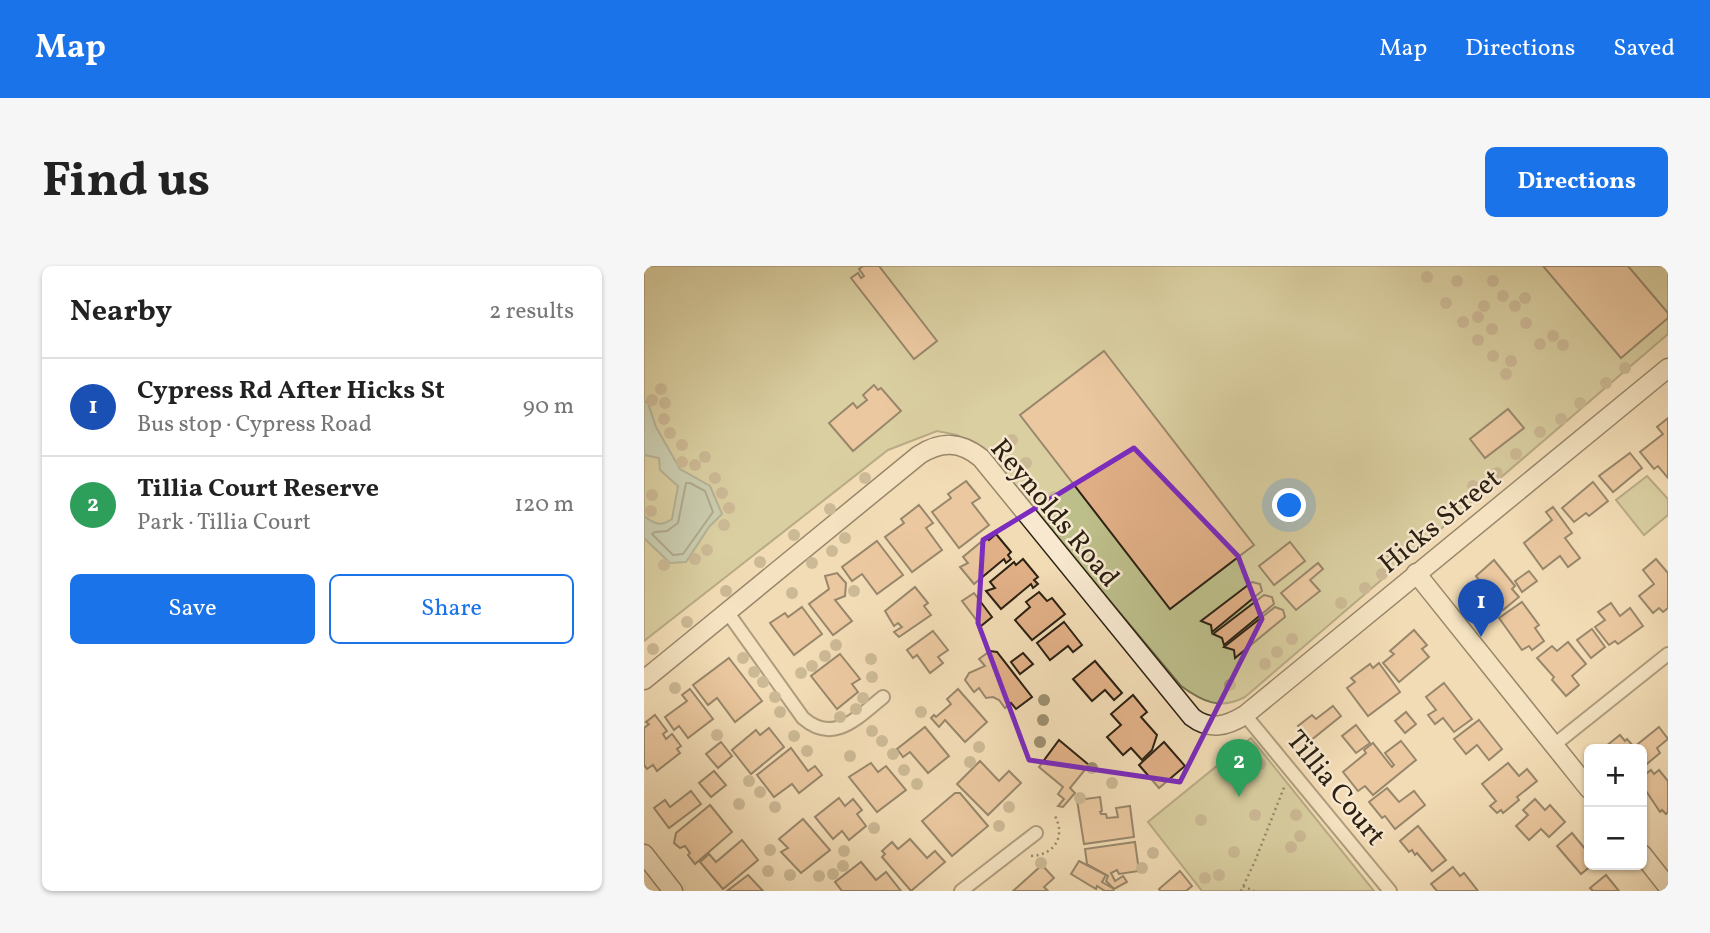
<!DOCTYPE html>
<html lang="en">
<head>
<meta charset="utf-8">
<style>
	body { margin:0; font-family:Vollkorn,serif; background:#f6f6f6; color:#222 }
	.controls { position:absolute; right:21px; bottom:21px; display:grid; overflow:hidden; border-radius:10px; box-shadow:0 2px 5px #0004 }
	.controls button { width:63px; height:63px; display:grid; place-items:center; padding:0; border:0; border-bottom:2px solid #e0e0e0; background:#fff; color:#222; font:35px sans-serif }
	.you { position:absolute; left:646px; top:240px; width:24px; height:24px; margin:-18px; border:5px solid #fff; border-radius:50%; background:#1a73e8; box-shadow:0 0 0 10px #1a73e833 }
	.badge { display:grid; place-items:center; width:46px; height:46px; border-radius:50%; background:#1a73e8; color:#fff; font-size:23px; font-weight:700 }
	.pin { position:absolute; translate:-50% -58px; filter:drop-shadow(0 2px 4px #0008) }
	.pin::after { content:''; position:absolute; top:37px; width:24px; height:21px; background:inherit; clip-path:polygon(0 0,100% 0,50% 100%) }
	.list { margin:0; padding:0; list-style:none }
	h2 { display:flex; justify-content:space-between; align-items:center; height:91px; margin:0; padding:0 28px; font-size:30px }
	h2 small { font-size:23px; font-weight:400; color:#767676 }
	.list li { display:grid; grid-template-columns:46px 1fr auto; gap:21px; align-items:center; box-sizing:border-box; height:98px; padding:0 28px; border-top:2px solid #e0e0e0 }
	.list b { display:block; font-size:26px; white-space:nowrap }
	.list p { margin:0; font-size:23px; white-space:nowrap; color:#767676 }
	.list em { font-size:23px; font-style:normal; color:#767676 }
	.actions { display:flex; gap:14px; padding:21px 28px }
	.actions a { flex:1; padding:16px 0; border:2px solid #1a73e8; border-radius:10px; text-align:center; font-size:24px; color:#1a73e8 }
	.actions .main { background:#1a73e8; color:#fff }
	.map { position:relative; flex:none; width:1024px; height:625px; overflow:hidden; border-radius:10px }
	header { display:flex; align-items:center; gap:42px; box-sizing:border-box; height:98px; padding:0 35px; background:#1a73e8; color:#fff }
	header strong { font-size:33px }
	nav { display:flex; gap:38px; margin-inline-start:auto; font-size:24px }
	.intro { display:flex; align-items:center; justify-content:space-between; box-sizing:border-box; height:168px; padding:0 42px }
	h1 { margin:0; font-size:49px }
	.button { padding:18px 32px; border-radius:10px; background:#1a73e8; color:#fff; font-size:24px; font-weight:700 }
	main { display:flex; gap:42px; padding:0 42px }
	aside { flex:1; background:#fff; border-radius:10px; box-shadow:0 2px 5px #0004 }
	.map>svg:first-child { display:block }
	.green { fill:#bdbf8b; stroke:#74704f; stroke-width:2 }
	.water { fill:#9bbcad; stroke:#6e7e6f; stroke-width:2 }
	.lines { fill:none; stroke-linecap:round; stroke-linejoin:round }
	.shore { stroke:#636e60; stroke-width:2 }
	.building { fill:#e2b087; stroke:#2b2113; stroke-width:2 }
	.street-casing { stroke:#5d503c; stroke-width:16 }
	.secondary-casing { stroke:#2b2113; stroke-width:21 }
	.path { stroke:#2b2113; stroke-width:2.5; stroke-dasharray:2 3.5; stroke-linecap:butt }
	.street { stroke:#f7e8cf; stroke-width:12 }
	.secondary { stroke:#f7e8cf; stroke-width:18 }
	.tree { fill:#9d8f70 }
	.marked { fill:none; stroke:#7b2cbf; stroke-width:5; stroke-linejoin:round }
	.labels { text-anchor:middle; stroke-width:5; stroke-linejoin:round; paint-order:stroke }
	.street-label { font-size:28px; fill:#2b2113; stroke:#f7e8cf }
</style>
</head>
<body>
<header>
<strong>Map</strong>
<nav><a>Map</a><a>Directions</a><a>Saved</a></nav>
</header>
<div class="intro"><h1>Find us</h1><a class="button">Directions</a></div>
<main>
<aside>
<h2>Nearby<small>2 results</small></h2>
<ul class="list">
<li><span class="badge" style="background:#1a4fb4">1</span><div><b>Cypress Rd After Hicks St</b><p>Bus stop · Cypress Road</p></div><em>90 m</em></li>
<li><span class="badge" style="background:#2e9e5b">2</span><div><b>Tillia Court Reserve</b><p>Park · Tillia Court</p></div><em>120 m</em></li>
</ul>
<div class="actions"><a class="main">Save</a><a>Share</a></div>
</aside>
<div class="map">
<svg width="1024" height="625" viewBox="0 0 1024 625">
	<rect width="100%" height="100%" fill="#f2dcb5"/>
	<filter id="stains"><feTurbulence type="fractalNoise" baseFrequency=".00286" numOctaves="4"/><feColorMatrix values="0 0 0 0 .2 0 0 0 0 .09 0 0 0 0 .02 0 0 0 .5 -.17"/></filter>
	<radialGradient id="worn" r=".72"><stop offset=".6" stop-color="#630" stop-opacity="0"/><stop offset="1" stop-color="#630" stop-opacity=".3"/></radialGradient>
	<!-- green -->
	<g class="green">
		<path d="M0,0h1024v68l-423,363c-25,13 -42,5 -64,-11l-199,-238 -25,-13 -20,-4 -49,19 -244,191z"/>
		<path d="M1003,210l21,23v16l-24,20 -28,-35z"/>
		<path d="M607,472l123,153h-172l-54,-69z"/>
	</g>
	<!-- water -->
	<path class="water" d="M0,135l4,2 8,24 24,42 30,17 12,28 -13,13 -23,35 -16,1 -26,-25v-22c11,8 16,11 28,3l6,-33 -18,-16 -1,-12 -15,-3z"/>
	<g class="lines">
		<!-- shore -->
		<path class="shore" d="M42,217h4l15,8 8,21 -30,42 -10,1 -21,-21 3,-2 12,-1 11,-8z"/>
	</g>
	<!-- building -->
	<g class="building">
		<path d="M219,0h16l58,75 -23,18 -63,-81 7,-5 3,5 3,-2 -5,-7z"/>
		<path d="M899,0h85l40,47v5l-47,40z"/>
		<path d="M460,85l150,194 -84,64 -150,-194z"/>
		<path d="M230,119l4,5 3,-2 20,23 -48,40 -24,-28 24,-20 4,5 10,-8 -4,-5z"/>
		<path d="M864,143l16,19 -39,30 -15,-19z"/>
		<path d="M1024,152v60l-10,-12 -4,3 -14,-17 23,-18 -6,-7z"/>
		<path d="M986,187l12,15 -29,24 -14,-16z"/>
		<path d="M322,215l14,17 -8,5 17,22 -30,23 -27,-36 19,-14 -3,-4z"/>
		<path d="M949,216l15,19 -19,15 -3,-3 -12,9 -12,-14z"/>
		<path d="M275,239l14,18 -7,5 16,22 -30,22 -27,-35 19,-14 -3,-4z"/>
		<path d="M909,241l19,26 -7,5 15,20 -12,9 -8,-11 -17,13 -19,-26 28,-23 -6,-8z"/>
		<path d="M352,268l15,18 -3,3 3,4 -5,4 -2,-4 -30,25 -14,-17 8,-4 -5,-6 24,-20 2,3z"/>
		<path d="M233,275l26,34 -26,19 -15,-20 -10,7 -10,-14z"/>
		<path d="M646,276l15,19 -31,24 -15,-19z"/>
		<path d="M379,293l15,18 -4,3 4,4 -5,4 -2,-4 -30,25 -15,-18 9,-3 -5,-6 24,-20 2,3z"/>
		<path d="M1012,293l12,14v35l-5,4 -4,-4 -6,5 -14,-17 15,-12 -11,-14z"/>
		<path d="M850,294l21,26 -3,3 7,8 -16,13 -27,-34z"/>
		<path d="M674,297l5,6 -13,11 10,11 -24,19 -15,-17z"/>
		<path d="M885,305l8,10 -15,11 -7,-11z"/>
		<path d="M193,307l9,10 -1,13 -10,4 17,21 -19,14 -24,-31 20,-15 -4,-13z"/>
		<path d="M608,316l8,2 2,7 -50,41 -1,-7 -10,-4z"/>
		<path d="M271,321l13,16 -4,3 7,9 -32,22 -5,-5 8,-5 -4,-4 -4,3 -9,-15z"/>
		<path d="M395,326l8,9 5,-3 13,16 -33,26 -17,-20 15,-13 -4,-5z"/>
		<path d="M330,327l18,24 -11,9 -19,-25z"/>
		<path d="M620,329l8,2 2,7 -50,41 -2,-7 -9,-4z"/>
		<path d="M878,336l17,23 -4,3 9,13 -12,9 -3,-4 -7,4 -23,-32z"/>
		<path d="M967,337l9,13 10,-8 13,18 -25,18 -3,-3 -6,4 -14,-18 10,-7 -7,-8z"/>
		<path d="M158,341l20,27 -28,21 -24,-32 15,-10 3,4z"/>
		<path d="M631,341l8,3 2,7 -50,41 -1,-8 -10,-3z"/>
		<path d="M420,356l18,23 -9,7 -5,-6 -18,14 -13,-17z"/>
		<path d="M948,363l13,18 -14,11 -14,-18z"/>
		<path d="M770,364l13,15 -5,4 7,8 -30,25 -16,-19 11,-9 -4,-3z"/>
		<path d="M289,365l15,19 -10,7 5,6 -13,10 -13,-18 -4,3 -6,-8z"/>
		<path d="M924,376l18,22 -14,12 7,9 -13,11 -14,-16 2,-3 -17,-19 15,-12 5,5z"/>
		<path d="M346,385l7,1 35,45 -16,12 -5,-6 -6,5 -6,-8 -6,-3 -7,1 -7,-10 -5,4 -9,-12 4,-7 16,-7 -6,-7z"/>
		<path d="M379,387l10,11 -13,10 -9,-12z"/>
		<path d="M196,388l20,25 -8,5 6,8 -21,17 -26,-33z"/>
		<path d="M85,392l33,43 -27,21 -18,-24 -9,7 -15,-20z"/>
		<path d="M451,395l27,32 -8,7 -9,-10 -13,11 -19,-22z"/>
		<path d="M735,397l21,29 -32,24 -21,-28 8,-6 -4,-4 19,-14 3,4z"/>
		<path d="M800,417l28,36 -18,13 -11,-14 -8,6 -7,-9 8,-5 -10,-13z"/>
		<path d="M46,423l23,30 -25,19 -9,-12 -5,4 -9,-13 22,-16 -5,-6z"/>
		<path d="M314,423l29,33 -22,20 -20,-22 -6,7 -8,-9 3,-3 2,2 15,-13 -4,-5z"/>
		<path d="M489,429l14,17 -6,5 16,18 -5,15 -10,10 -11,-12 -8,7 -16,-18 14,-12 -10,-11z"/>
		<path d="M689,440l8,10 -31,25 -12,-15 14,-11 4,4z"/>
		<path d="M762,446l10,12 -11,9 -10,-12z"/>
		<path d="M11,449l12,16 -4,3 3,5 6,-5 9,12 -4,3 3,4 -23,18 -4,-6 -6,4 -3,-4v-37l5,-4 -3,-2z"/>
		<path d="M835,454l23,29 -13,11 -12,-15 -11,9 -12,-15z"/>
		<path d="M712,459l14,18 -14,10 -14,-17z"/>
		<path d="M281,461l24,29 -21,17 -18,-21 -7,5 -6,-8z"/>
		<path d="M1015,461l9,12 -11,9 3,5 -18,15v-19h-33l-3,-3 14,-11 5,6 2,-2 7,8z"/>
		<path d="M125,462l15,19 -33,27 -19,-24 24,-20 4,5z"/>
		<path d="M415,474l30,25 -19,23 5,5 -12,14 -5,-1 6,-7 -6,-5 5,-7 -24,-20z"/>
		<path d="M757,475l15,19 -43,35 -8,-9 -7,5 -15,-19 23,-19 -2,-3 9,-7 19,24 2,-2 -9,-12z"/>
		<path d="M77,476l11,14 -14,12 -12,-14z"/>
		<path d="M520,476l21,24 -26,22 -20,-23z"/>
		<path d="M147,482l17,23 7,-5 7,9 -23,18 -7,-9 -18,13 -17,-22z"/>
		<path d="M336,495l19,20 10,-10 12,12 -33,32 -31,-31z"/>
		<path d="M227,497l7,9 8,-6 20,24 -29,22 -28,-35z"/>
		<path d="M864,497l11,13 8,-7 10,12 -20,16 2,3 -16,13 -2,-3 -4,3 -7,-7 6,-5 -14,-17z"/>
		<path d="M1007,504l3,4 5,-4 9,11v31l-2,2 -4,-4 -2,2 -18,-27v-8z"/>
		<path d="M70,505l12,14 -15,12 -12,-14z"/>
		<path d="M743,522l12,14 15,-11 11,14 -30,24 -10,-13 -3,2 -13,-16z"/>
		<path d="M47,525l10,13 -32,24 -15,-20 11,-8 5,7z"/>
		<path d="M311,527h5l28,33 -36,30 -30,-35z"/>
		<path d="M456,531l2,14 -2,1 1,2h5l1,4 11,-1 -2,-9 14,-2 4,31 -50,7 -7,-44z"/>
		<path d="M195,532l6,8 8,-7 9,11 -5,4 9,12 -17,14 -7,-9 -9,8 -18,-22z"/>
		<path d="M891,533l10,11 5,-5 15,17 -16,15 -8,-8 -12,11 -13,-14 12,-11 -5,-5z"/>
		<path d="M66,539l22,27 -37,32 -7,-9 2,-2 -5,-7 -5,2 -6,-5 2,-10z"/>
		<path d="M159,553l27,31 -29,23 -20,-21 7,-4 -9,-9z"/>
		<path d="M774,560l28,34 -14,11 -15,-18 -2,2 -3,-5 -3,2 -9,-11z"/>
		<path d="M928,567l14,17 3,15h3l-11,9 -24,-28z"/>
		<path d="M266,573l17,19 8,-7 10,11 -34,29 -29,-34 3,-3 -3,-3 10,-9 6,7z"/>
		<path d="M98,574l16,20 -35,29 -23,-27 9,-8 7,8z"/>
		<path d="M491,576l4,29 -20,3 -2,-4 -6,3 4,8 8,-5 4,6 -13,7 -8,-8 2,-5 -21,-12 -2,-15z"/>
		<path d="M435,595l27,14 -4,7 12,7 -1,2h-8l-8,-5 -1,3 -25,-15z"/>
		<path d="M217,596l15,18 10,-8 15,19h-59l-7,-9z"/>
		<path d="M398,599l12,13 -10,9 4,4h-35z"/>
		<path d="M809,601l7,9 4,-3 14,18h-41l-6,-7z"/>
		<path d="M536,605l12,15 -6,5h-26l-1,-2z"/>
		<path d="M104,609l15,16h-36z"/>
		<path d="M962,609l13,16h-26l-3,-3z"/>
	</g>
	<g class="lines">
		<defs>
			<g id="street">
				<path d="M84,347l75,105c31,27 55,-1 80,-21"/>
				<path d="M601,449l145,176"/>
				<path d="M910,479l114,-91"/>
				<path d="M317,625l75,-58"/>
			</g>
			<g id="secondary">
				<path d="M772,307l173,216"/>
				<path d="M0,414l275,-225c22,-14 41,-14 62,3l211,259c18,14 35,9 53,-2l423,-347"/>
				<path d="M0,588l29,37"/>
				<path d="M998,588l26,33"/>
			</g>
		</defs>
		<!-- street casing -->
		<use href="#street" class="street-casing"/>
		<!-- secondary casing -->
		<use href="#secondary" class="secondary-casing"/>
		<!-- path -->
		<g class="path">
			<path d="M387,590c23,-1 35,-19 24,-40"/>
			<path d="M599,620l11,5"/>
			<path d="M597,625l14,-30 30,-76"/>
		</g>
		<!-- street -->
		<use href="#street" class="street"/>
		<!-- secondary -->
		<use href="#secondary" class="secondary"/>
	</g>
	<!-- trees -->
	<g class="tree">
		<circle cx="783" cy="11" r="6"/>
		<circle cx="813" cy="15" r="6"/>
		<circle cx="849" cy="15" r="6"/>
		<circle cx="859" cy="30" r="6"/>
		<circle cx="881" cy="32" r="6"/>
		<circle cx="802" cy="37" r="6"/>
		<circle cx="840" cy="40" r="6"/>
		<circle cx="871" cy="40" r="6"/>
		<circle cx="834" cy="51" r="6"/>
		<circle cx="819" cy="56" r="6"/>
		<circle cx="882" cy="57" r="6"/>
		<circle cx="848" cy="63" r="6"/>
		<circle cx="909" cy="70" r="6"/>
		<circle cx="834" cy="74" r="6"/>
		<circle cx="896" cy="78" r="6"/>
		<circle cx="919" cy="79" r="6"/>
		<circle cx="849" cy="90" r="6"/>
		<circle cx="867" cy="95" r="6"/>
		<circle cx="981" cy="102" r="6"/>
		<circle cx="862" cy="108" r="6"/>
		<circle cx="962" cy="117" r="6"/>
		<circle cx="17" cy="123" r="6"/>
		<circle cx="8" cy="134" r="6"/>
		<circle cx="21" cy="137" r="6"/>
		<circle cx="936" cy="137" r="6"/>
		<circle cx="20" cy="153" r="6"/>
		<circle cx="917" cy="153" r="6"/>
		<circle cx="896" cy="166" r="6"/>
		<circle cx="26" cy="167" r="6"/>
		<circle cx="368" cy="174" r="6"/>
		<circle cx="38" cy="179" r="6"/>
		<circle cx="872" cy="188" r="6"/>
		<circle cx="61" cy="191" r="6"/>
		<circle cx="38" cy="196" r="6"/>
		<circle cx="382" cy="197" r="6"/>
		<circle cx="51" cy="199" r="6"/>
		<circle cx="853" cy="207" r="6"/>
		<circle cx="71" cy="212" r="6"/>
		<circle cx="221" cy="212" r="6"/>
		<circle cx="829" cy="220" r="6"/>
		<circle cx="78" cy="227" r="6"/>
		<circle cx="8" cy="229" r="6"/>
		<circle cx="410" cy="231" r="6"/>
		<circle cx="85" cy="242" r="6"/>
		<circle cx="186" cy="243" r="6"/>
		<circle cx="808" cy="243" r="6"/>
		<circle cx="7" cy="245" r="6"/>
		<circle cx="80" cy="259" r="6"/>
		<circle cx="150" cy="269" r="6"/>
		<circle cx="201" cy="272" r="6"/>
		<circle cx="63" cy="284" r="6"/>
		<circle cx="188" cy="285" r="6"/>
		<circle cx="749" cy="291" r="6"/>
		<circle cx="51" cy="293" r="6"/>
		<circle cx="116" cy="296" r="6"/>
		<circle cx="168" cy="297" r="6"/>
		<circle cx="20" cy="299" r="6"/>
		<circle cx="738" cy="308" r="6"/>
		<circle cx="721" cy="322" r="6"/>
		<circle cx="82" cy="325" r="6"/>
		<circle cx="210" cy="325" r="6"/>
		<circle cx="148" cy="327" r="6"/>
		<circle cx="697" cy="337" r="6"/>
		<circle cx="43" cy="356" r="6"/>
		<circle cx="648" cy="373" r="6"/>
		<circle cx="192" cy="379" r="6"/>
		<circle cx="9" cy="383" r="6"/>
		<circle cx="633" cy="386" r="6"/>
		<circle cx="181" cy="390" r="6"/>
		<circle cx="99" cy="392" r="6"/>
		<circle cx="227" cy="393" r="6"/>
		<circle cx="621" cy="398" r="6"/>
		<circle cx="168" cy="400" r="6"/>
		<circle cx="110" cy="406" r="6"/>
		<circle cx="157" cy="407" r="6"/>
		<circle cx="228" cy="411" r="6"/>
		<circle cx="119" cy="416" r="6"/>
		<circle cx="586" cy="419" r="6"/>
		<circle cx="31" cy="422" r="6"/>
		<circle cx="131" cy="431" r="6"/>
		<circle cx="219" cy="432" r="6"/>
		<circle cx="400" cy="434" r="6"/>
		<circle cx="212" cy="443" r="6"/>
		<circle cx="136" cy="446" r="6"/>
		<circle cx="277" cy="446" r="6"/>
		<circle cx="196" cy="451" r="6"/>
		<circle cx="399" cy="454" r="6"/>
		<circle cx="228" cy="465" r="6"/>
		<circle cx="73" cy="469" r="6"/>
		<circle cx="150" cy="470" r="6"/>
		<circle cx="238" cy="475" r="6"/>
		<circle cx="396" cy="476" r="6"/>
		<circle cx="335" cy="481" r="6"/>
		<circle cx="163" cy="485" r="6"/>
		<circle cx="249" cy="488" r="6"/>
		<circle cx="206" cy="490" r="6"/>
		<circle cx="326" cy="496" r="6"/>
		<circle cx="616" cy="498" r="6"/>
		<circle cx="448" cy="502" r="6"/>
		<circle cx="260" cy="504" r="6"/>
		<circle cx="593" cy="511" r="6"/>
		<circle cx="105" cy="515" r="6"/>
		<circle cx="468" cy="517" r="6"/>
		<circle cx="273" cy="518" r="6"/>
		<circle cx="116" cy="526" r="6"/>
		<circle cx="436" cy="532" r="6"/>
		<circle cx="95" cy="538" r="6"/>
		<circle cx="131" cy="541" r="6"/>
		<circle cx="365" cy="541" r="6"/>
		<circle cx="611" cy="549" r="6"/>
		<circle cx="652" cy="549" r="6"/>
		<circle cx="557" cy="554" r="6"/>
		<circle cx="355" cy="560" r="6"/>
		<circle cx="230" cy="562" r="6"/>
		<circle cx="656" cy="570" r="6"/>
		<circle cx="647" cy="581" r="6"/>
		<circle cx="126" cy="584" r="6"/>
		<circle cx="200" cy="585" r="6"/>
		<circle cx="590" cy="586" r="6"/>
		<circle cx="509" cy="587" r="6"/>
		<circle cx="397" cy="597" r="6"/>
		<circle cx="199" cy="600" r="6"/>
		<circle cx="498" cy="602" r="6"/>
		<circle cx="124" cy="605" r="6"/>
		<circle cx="189" cy="608" r="6"/>
		<circle cx="146" cy="609" r="6"/>
		<circle cx="575" cy="609" r="6"/>
		<circle cx="175" cy="610" r="6"/>
		<circle cx="561" cy="612" r="6"/>
	</g>
	<!-- marked area -->
	<path d="M0 0H1024V625H0ZM490,182l104,108 24,63 -82,163 -151,-22 -51,-137 5,-83z" fill="#f2dcb5" fill-opacity=".55" fill-rule="evenodd"/>
	<path class="marked" d="M490,182l104,108 24,63 -82,163 -151,-22 -51,-137 5,-83z"/>
	<g class="labels">
		<!-- street labels -->
		<g class="street-label">
			<text transform="translate(412 246) rotate(50)" y="10">Reynolds Road</text>
			<text transform="translate(795 254) rotate(-39)" y="10">Hicks Street</text>
			<text transform="translate(693 521) rotate(51)" y="10">Tillia Court</text>
		</g>
	</g>
	<rect width="100%" height="100%" filter="url(#stains)"/>
	<rect width="100%" height="100%" fill="url(#worn)"/>
</svg>
<div class="controls">
<button>+</button>
<button>−</button>
</div>
<div class="you"></div>
<div class="pin badge" style="left:837px;top:371px;background:#1a4fb4">1</div>
<div class="pin badge" style="left:595px;top:531px;background:#2e9e5b">2</div>
</div>
</main>
</body>
</html>
